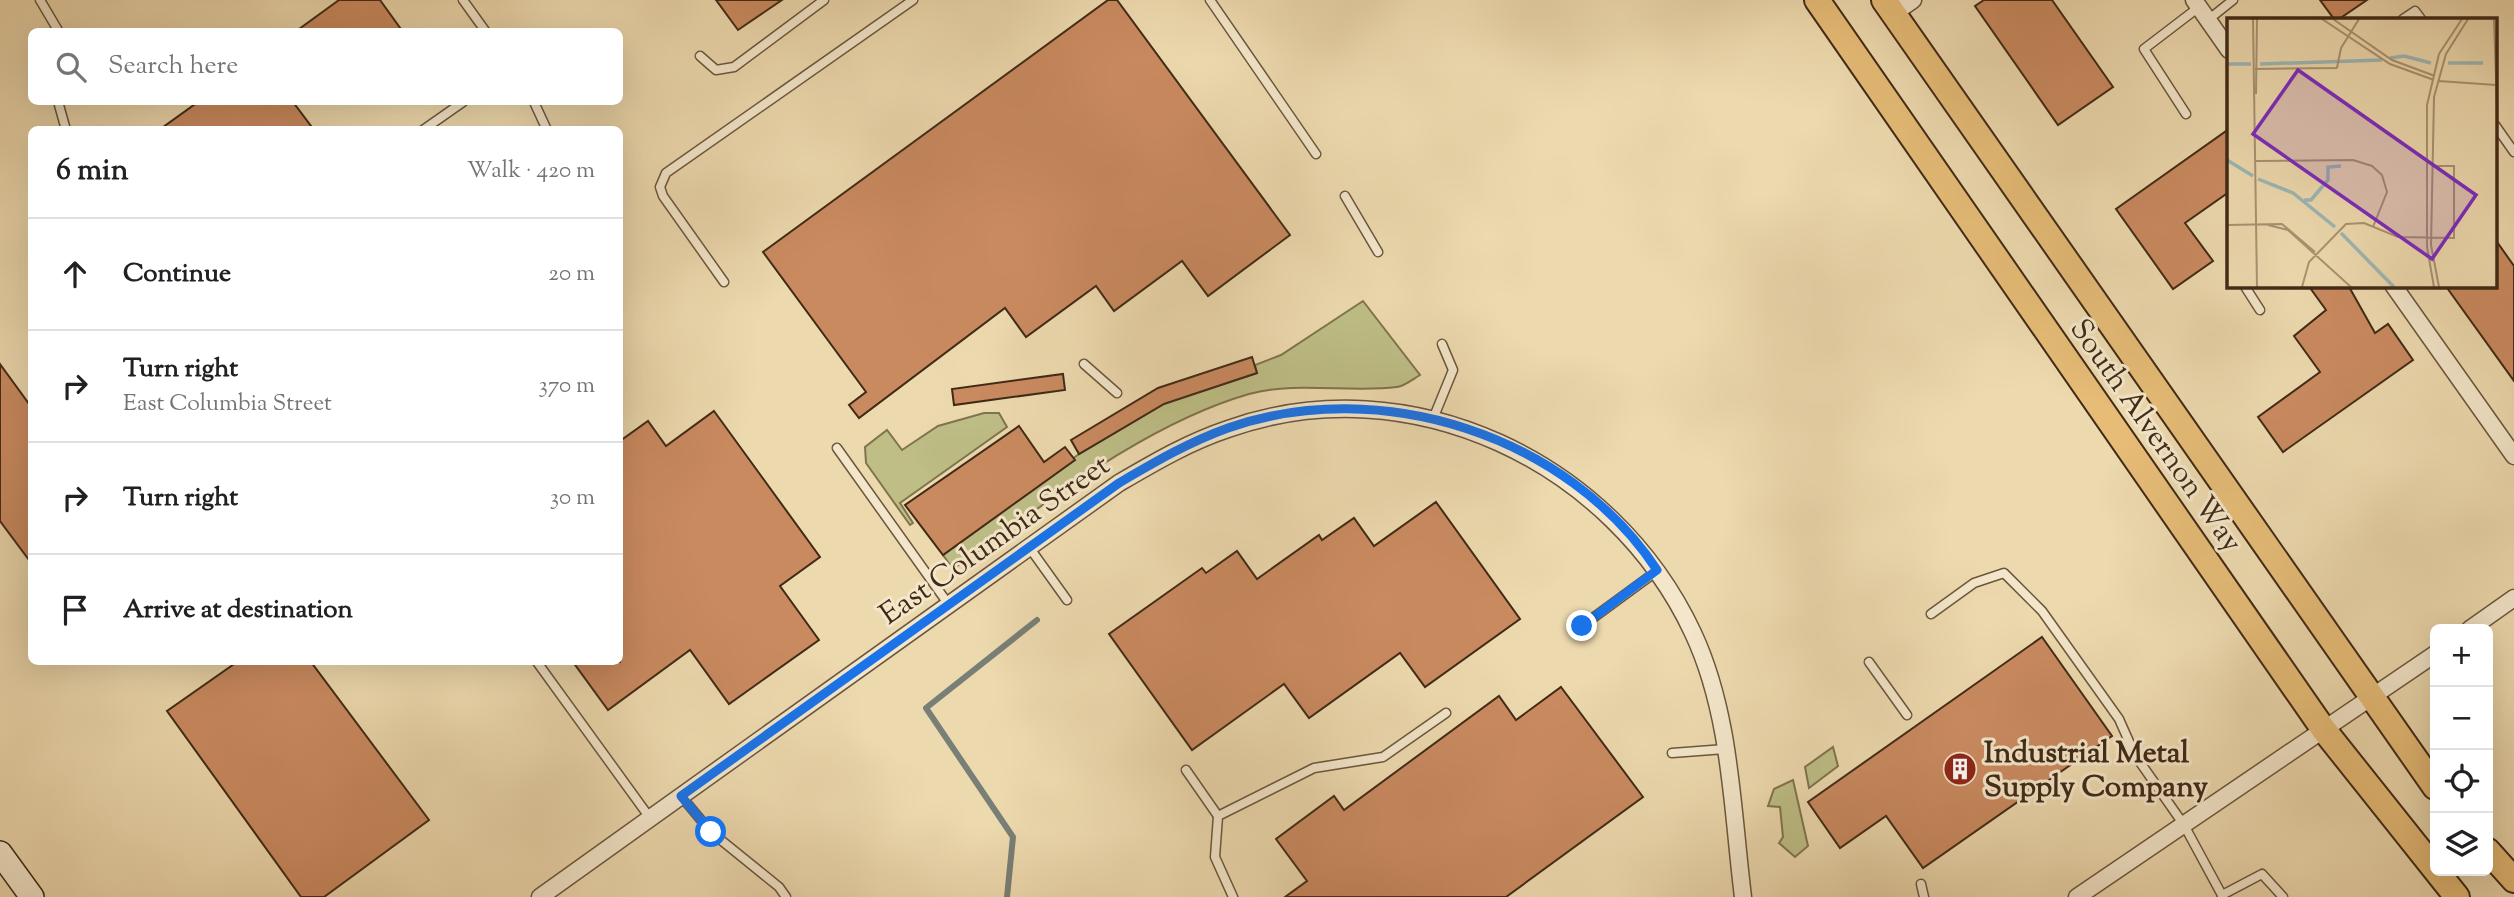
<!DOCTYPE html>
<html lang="en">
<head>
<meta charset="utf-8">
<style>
	body { margin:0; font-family:"Sorts Mill Goudy",serif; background:#f2f2f2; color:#202124 }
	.controls { position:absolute; right:21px; bottom:21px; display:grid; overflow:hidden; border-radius:10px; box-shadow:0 7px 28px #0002 }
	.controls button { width:63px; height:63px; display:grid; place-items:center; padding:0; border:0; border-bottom:2px solid #e0e0e0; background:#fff; color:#202124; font:35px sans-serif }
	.stop { position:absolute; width:21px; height:21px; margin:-16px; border:5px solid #1a73e8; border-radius:50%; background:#fff }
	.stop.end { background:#1a73e8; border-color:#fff; box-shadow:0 2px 7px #0008 }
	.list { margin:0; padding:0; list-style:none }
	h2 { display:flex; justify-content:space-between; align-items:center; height:91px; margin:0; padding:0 28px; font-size:30px }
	h2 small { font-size:23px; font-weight:400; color:#757577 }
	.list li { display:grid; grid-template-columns:46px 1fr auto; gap:21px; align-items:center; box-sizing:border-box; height:112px; padding:0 28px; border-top:2px solid #e0e0e0 }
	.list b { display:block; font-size:26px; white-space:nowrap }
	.list p { margin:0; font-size:23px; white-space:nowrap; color:#757577 }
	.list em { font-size:23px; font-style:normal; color:#757577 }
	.icon { flex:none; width:38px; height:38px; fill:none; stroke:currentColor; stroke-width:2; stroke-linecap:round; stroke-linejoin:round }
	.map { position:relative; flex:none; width:2514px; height:897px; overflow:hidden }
	.search { position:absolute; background:#fff; box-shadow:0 7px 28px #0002; left:28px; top:28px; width:595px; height:77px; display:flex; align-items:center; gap:18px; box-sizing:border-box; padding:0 24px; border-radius:10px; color:#757577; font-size:26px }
	.panel { position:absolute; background:#fff; box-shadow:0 7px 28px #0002; left:28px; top:126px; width:595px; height:539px; border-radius:10px }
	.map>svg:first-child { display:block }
	.green { fill:#bebe86; stroke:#7f744e; stroke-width:2 }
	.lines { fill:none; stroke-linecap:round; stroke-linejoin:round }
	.stream { stroke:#787f76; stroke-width:6 }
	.building { fill:#ca8a60; stroke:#402a17; stroke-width:2 }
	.lane-casing { stroke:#6b563d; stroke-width:11 }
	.street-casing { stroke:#6b563d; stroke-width:19 }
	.secondary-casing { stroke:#402a17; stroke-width:26 }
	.primary-casing { stroke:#402a17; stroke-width:28 }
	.lane { stroke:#f3e6ca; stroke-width:8 }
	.street { stroke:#f3e6ca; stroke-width:16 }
	.secondary { stroke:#f3e6ca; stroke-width:23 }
	.primary { stroke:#e6bc77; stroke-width:24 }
	.route { stroke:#1a73e8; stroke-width:9 }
	.labels { text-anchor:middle; stroke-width:6; stroke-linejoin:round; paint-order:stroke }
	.street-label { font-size:30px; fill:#402a17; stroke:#f3e6ca }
	.poi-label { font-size:30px; font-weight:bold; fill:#402a17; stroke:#f3e6ca; text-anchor:start }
	.inset-river { fill:none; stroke:#9db7b5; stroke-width:3.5 }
	.inset-road { fill:none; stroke:#a89372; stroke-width:2 }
	.view { fill:#7b2cbf; fill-opacity:0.15; stroke:#7b2cbf; stroke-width:3.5 }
	.inset-edge { fill:none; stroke:#402a17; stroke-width:3.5 }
</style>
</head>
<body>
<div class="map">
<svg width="2514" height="897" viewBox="0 0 2514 897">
	<rect width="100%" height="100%" fill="#edd9ae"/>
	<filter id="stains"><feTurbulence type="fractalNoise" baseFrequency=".00286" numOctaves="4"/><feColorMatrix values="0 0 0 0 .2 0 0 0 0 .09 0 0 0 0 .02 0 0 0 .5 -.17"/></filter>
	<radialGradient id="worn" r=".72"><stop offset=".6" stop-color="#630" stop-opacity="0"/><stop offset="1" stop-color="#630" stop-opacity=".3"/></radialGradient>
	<!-- green -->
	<g class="green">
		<path d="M1363,301l57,74c-7,4 -15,11 -23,12 -48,6 -101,-6 -148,7 -107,31 -206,112 -296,175l-10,-14 136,-101 88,-52 90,-29 -2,-8 26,-10z"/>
		<path d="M984,413h15l8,14 -107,76 13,20 -3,2 -44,-62 -1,-16 22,-17 15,20 36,-24z"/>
		<path d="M1833,747l5,19 -29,22 -4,-21z"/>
		<path d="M1793,780l15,66 -13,11 -16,-14 4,-6 -3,-30 -12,-1 6,-17z"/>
	</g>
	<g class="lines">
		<!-- stream -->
		<path class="stream" d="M1007,897l6,-60 -87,-129 111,-88"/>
	</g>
	<!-- building -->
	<g class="building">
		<path d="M339,0h41l23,32h-108z"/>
		<path d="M716,0h66l-44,30z"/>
		<path d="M1108,0h9l173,235 -82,61 -26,-35 -68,50 -18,-25 -70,51 -21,-29 -146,110 -10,-13 17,-13 -103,-140z"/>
		<path d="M1984,0h68l61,87 -55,38 -83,-119z"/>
		<path d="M2320,0h47l-28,19h-5z"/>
		<path d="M198,102h95l21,28h-155z"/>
		<path d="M2229,129v63l-44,31 28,38 -40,28 -57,-80z"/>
		<path d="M2495,239l19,27v115l-69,-96h50z"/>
		<path d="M2308,285h40l27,48 13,-9 25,36 -130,92 -25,-35 62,-45 -26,-36 32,-26z"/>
		<path d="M1252,357l5,16 -93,31 -85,50 -8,-14 87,-52z"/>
		<path d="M0,364l32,44v156l-32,-43z"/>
		<path d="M1063,374l2,16 -111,15 -2,-16z"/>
		<path d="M714,411l106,146 -40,29 39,54 -90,64 -39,-54 -82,60 -35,-48h47v-221l28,-20 18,25z"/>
		<path d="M1019,426l25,36 21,-15 10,13 -132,95 -38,-50z"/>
		<path d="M1436,502l84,117 -95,68 -25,-34 -91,65 -25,-34 -92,66 -83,-116 93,-66 4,5 31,-22 20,28 62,-44 3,5 32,-22 20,28z"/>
		<path d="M2042,637l70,99 -189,132 -37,-52 -46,32 -32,-46z"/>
		<path d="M237,662h74l118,158 -105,77h-23l-134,-186z"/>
		<path d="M1561,687l82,110 -137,100h-221l22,-16 -31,-42 58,-43 10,14 155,-114 17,24z"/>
	</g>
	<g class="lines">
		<defs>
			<g id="lane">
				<path d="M40,0l19,32"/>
				<path d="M463,0l23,32"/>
				<path d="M1210,0l106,154"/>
				<path d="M2403,19l12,-8 6,8"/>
				<path d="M2208,20l25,-20"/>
				<path d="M700,56l16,14 18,-3 90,-67"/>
				<path d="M60,102l-1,3 7,25"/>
				<path d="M534,102l13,28"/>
				<path d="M2186,114l-42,-65 55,-42"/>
				<path d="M2495,125l19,27"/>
				<path d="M423,130l40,-28"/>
				<path d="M1345,196l33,56"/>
				<path d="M724,282l-61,-86 -3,-9 6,-14 247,-173"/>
				<path d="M2244,285l16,25"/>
				<path d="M1084,364l33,29"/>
				<path d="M1433,419l20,-49 -11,-26"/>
				<path d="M837,448l112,157"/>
				<path d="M1029,547l38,53"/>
				<path d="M1931,614l43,-31 30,-10 38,38 77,108 16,36 49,70 39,72"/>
				<path d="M1582,626l75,-55"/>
				<path d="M537,662l113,156"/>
				<path d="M1869,662l38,53"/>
				<path d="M1672,753l53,-4"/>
				<path d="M1186,770l32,46"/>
				<path d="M681,796l30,36 68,55 7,10"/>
				<path d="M1921,884l3,13"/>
				<path d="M2222,895l40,-21 21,23"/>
				<path d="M1233,897l-18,-40 3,-41 96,-48 69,-11 63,-44"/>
			</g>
			<g id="street">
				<path d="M2194,0l35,50"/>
				<path d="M1893,14l20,-14"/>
				<path d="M2393,285l121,171"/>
				<path d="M2470,629l44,-31"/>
				<path d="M540,897l579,-414c36,-21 70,-41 109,-54 182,-65 385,33 465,204 38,81 39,176 50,264"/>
				<path d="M2077,897l358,-243"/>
			</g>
			<path id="secondary" d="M0,853l32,44"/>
			<g id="primary">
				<path d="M1817,0l507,730 133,167"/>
				<path d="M1884,0l551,787"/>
				<path d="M2488,851l26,29"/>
			</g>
		</defs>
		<!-- lane casing -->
		<use href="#lane" class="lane-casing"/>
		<!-- street casing -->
		<use href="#street" class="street-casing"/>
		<!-- secondary casing -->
		<use href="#secondary" class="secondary-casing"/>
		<!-- primary casing -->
		<use href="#primary" class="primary-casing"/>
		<!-- lane -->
		<use href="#lane" class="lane"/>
		<!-- street -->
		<use href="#street" class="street"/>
		<!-- secondary -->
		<use href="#secondary" class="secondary"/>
		<!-- primary -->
		<use href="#primary" class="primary"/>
	</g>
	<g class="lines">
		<!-- route -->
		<path class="route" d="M711,832l-30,-36 438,-313c36,-21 70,-41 109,-55 152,-53 340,7 429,142l-75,56"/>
	</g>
	<!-- icons -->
	<defs>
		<symbol id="building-disc" viewBox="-11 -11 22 22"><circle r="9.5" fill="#8f2418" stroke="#f3e6ca"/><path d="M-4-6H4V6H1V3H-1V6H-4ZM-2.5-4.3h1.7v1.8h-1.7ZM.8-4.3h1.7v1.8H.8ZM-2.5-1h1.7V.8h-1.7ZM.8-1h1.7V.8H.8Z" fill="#fff"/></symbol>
	</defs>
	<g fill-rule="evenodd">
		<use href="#building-disc" x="1941" y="750" width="38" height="38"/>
	</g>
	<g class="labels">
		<!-- street labels -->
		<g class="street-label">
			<text transform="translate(2157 435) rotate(55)" y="10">South Alvernon Way</text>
			<text transform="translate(994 539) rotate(-35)" y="10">East Columbia Street</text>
		</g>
		<!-- poi labels -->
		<g class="poi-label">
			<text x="1984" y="762">Industrial Metal<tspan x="1984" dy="34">Supply Company</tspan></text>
		</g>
	</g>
	<!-- overview -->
	<g transform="translate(2227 18)">
		<rect width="270" height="270" fill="#edd9ae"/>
		<path class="inset-river" d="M163,40l14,-2 27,7M221,45h35M0,46h24M33,46l122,-4M0,142l26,16M31,161l35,14 42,34M77,182h7l17,-20v-13l13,-1M114,215l53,54"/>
		<path class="inset-road" d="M26,1l4,268M95,1l68,45 44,16M106,1l59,41 43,16M267,2l3,87M110,50l4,-20 18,-29M28,51l82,-1M212,63l57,4M29,76l1,-75M29,143l97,-1 19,6 10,9 5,17 -14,35M0,207l55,-1 33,28M41,207l20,5 63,57M75,269l7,-25 37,-38 18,-1 34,14 56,1v-72h-22M207,269l-7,-40v-142l12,-51 23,-35M212,269l-8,-42 3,-148 12,-43 22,-35"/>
		<path class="view" d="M71,52l178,125 -44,64 -179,-125z"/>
		<rect width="270" height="270" class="inset-edge"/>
	</g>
	<rect width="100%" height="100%" filter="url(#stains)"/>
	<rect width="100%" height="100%" fill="url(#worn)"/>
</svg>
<div class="controls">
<button>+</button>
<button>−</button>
<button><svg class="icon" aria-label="locate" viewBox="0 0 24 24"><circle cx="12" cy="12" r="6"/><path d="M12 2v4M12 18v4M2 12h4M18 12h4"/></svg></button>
<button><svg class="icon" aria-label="layers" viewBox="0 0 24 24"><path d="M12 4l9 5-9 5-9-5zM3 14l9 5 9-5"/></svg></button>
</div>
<div class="stop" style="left:711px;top:832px"></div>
<div class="stop end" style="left:1582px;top:626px"></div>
<div class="search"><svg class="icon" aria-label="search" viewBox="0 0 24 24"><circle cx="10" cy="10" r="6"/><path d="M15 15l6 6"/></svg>Search here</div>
<section class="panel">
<h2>6 min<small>Walk · 420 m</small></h2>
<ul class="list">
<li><svg class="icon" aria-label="ahead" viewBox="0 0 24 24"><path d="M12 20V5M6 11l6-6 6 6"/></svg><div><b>Continue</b></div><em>20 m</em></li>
<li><svg class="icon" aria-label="right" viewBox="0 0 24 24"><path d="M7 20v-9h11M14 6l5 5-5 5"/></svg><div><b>Turn right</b><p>East Columbia Street</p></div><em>370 m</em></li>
<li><svg class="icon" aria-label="right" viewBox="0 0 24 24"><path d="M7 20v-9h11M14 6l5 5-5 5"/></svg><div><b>Turn right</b></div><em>30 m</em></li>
<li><svg class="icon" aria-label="arrive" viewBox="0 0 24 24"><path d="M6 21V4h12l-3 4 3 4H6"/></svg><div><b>Arrive at destination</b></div></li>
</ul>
</section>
</div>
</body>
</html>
